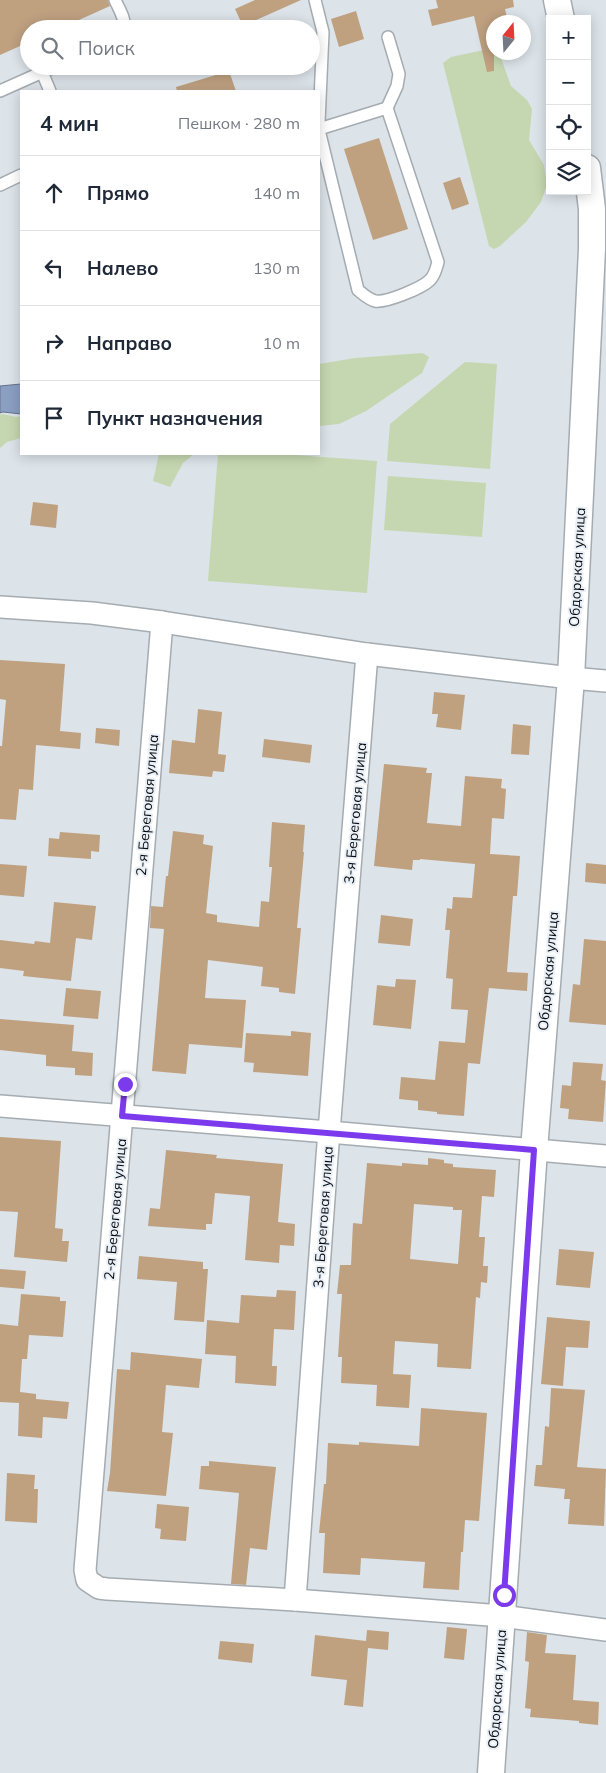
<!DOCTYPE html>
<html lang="ru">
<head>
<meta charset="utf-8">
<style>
	body { margin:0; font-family:Mulish,sans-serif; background:#f6f6f7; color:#1f2937 }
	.controls { position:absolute; right:15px; top:15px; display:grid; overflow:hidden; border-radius:0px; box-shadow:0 2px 12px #0003 }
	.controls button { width:45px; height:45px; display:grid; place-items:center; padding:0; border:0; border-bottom:1px solid #e0e1e3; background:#fff; color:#1f2937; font:25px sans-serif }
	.compass { position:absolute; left:486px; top:15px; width:45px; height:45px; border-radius:50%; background:#fff; box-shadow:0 2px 12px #0003; rotate:18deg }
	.stop { position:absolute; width:15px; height:15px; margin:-11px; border:4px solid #7c3aed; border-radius:50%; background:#fff }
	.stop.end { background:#7c3aed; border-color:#fff; box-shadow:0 1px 5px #0008 }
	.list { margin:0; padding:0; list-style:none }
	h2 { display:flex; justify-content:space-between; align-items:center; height:65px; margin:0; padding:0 20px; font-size:21px }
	h2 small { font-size:16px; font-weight:400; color:#747a83 }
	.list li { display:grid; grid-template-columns:32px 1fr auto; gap:15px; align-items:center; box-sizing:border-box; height:75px; padding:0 20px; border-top:1px solid #e0e1e3 }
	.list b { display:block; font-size:19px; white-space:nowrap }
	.list em { font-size:16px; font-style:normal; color:#747a83 }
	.icon { flex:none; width:28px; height:28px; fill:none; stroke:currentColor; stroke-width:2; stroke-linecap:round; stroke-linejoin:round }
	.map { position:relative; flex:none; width:606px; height:1773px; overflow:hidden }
	.search { position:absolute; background:#fff; box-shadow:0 2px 12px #0003; left:20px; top:20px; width:300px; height:55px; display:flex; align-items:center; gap:12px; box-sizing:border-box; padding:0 18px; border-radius:28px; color:#747a83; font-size:19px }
	.panel { position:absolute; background:#fff; box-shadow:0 2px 12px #0003; left:20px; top:90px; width:300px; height:365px; border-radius:0px }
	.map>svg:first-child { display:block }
	.green { fill:#c5d7b0 }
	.water { fill:#8b9fc3; stroke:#64738d }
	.building { fill:#bfa180; fill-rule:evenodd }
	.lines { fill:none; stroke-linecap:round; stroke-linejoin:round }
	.service-casing { stroke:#a5acb1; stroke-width:14 }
	.minor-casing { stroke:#a5acb1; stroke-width:24 }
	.tertiary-casing { stroke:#a5acb1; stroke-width:29 }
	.service { stroke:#fff; stroke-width:11 }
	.minor { stroke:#fff; stroke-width:21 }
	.tertiary { stroke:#fff; stroke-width:26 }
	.route { stroke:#7c3aed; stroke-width:6 }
	.labels { text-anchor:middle; stroke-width:4; stroke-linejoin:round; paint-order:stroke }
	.street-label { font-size:14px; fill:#090c0e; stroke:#e9f0f7 }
</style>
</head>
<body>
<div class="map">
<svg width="606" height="1773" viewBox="0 0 606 1773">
	<rect width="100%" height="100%" fill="#dce3e9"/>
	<!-- green -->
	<g class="green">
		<path d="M484,50l12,3 5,5 10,28 16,14 5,9 -3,31 15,25 3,20 -6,17 -15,20 -26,24 -6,3 -5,-3 -46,-183 8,-6z"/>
		<path d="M422,353l7,4 -7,16 -56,38 -27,13 -20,2v-62l36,-6z"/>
		<path d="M465,362l32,2 -7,105 -103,-8 3,-37z"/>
		<path d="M3,414l13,3 5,-1v22l-14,4 -7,6v-33z"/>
		<path d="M159,454h35l-11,9 -13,24 -17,-6z"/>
		<path d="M218,454h64l95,7 -10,132 -159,-12z"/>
		<path d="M388,476l98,7 -4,54 -98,-7z"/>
	</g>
	<!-- water -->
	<path class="water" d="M21,384v30l-18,-2 -3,1v-27z"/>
	<!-- building -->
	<g class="building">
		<path d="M0,0h108l2,6 -51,23h-30v13l-29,13z"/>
		<path d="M255,0h46l-58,26 -8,-17z"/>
		<path d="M436,0h77l1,7 -9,2 3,13h-14v49l-7,1 -13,-56 -42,10 -4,-16 10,-2z"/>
		<path d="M356,11l8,28 -25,8 -8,-28z"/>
		<path d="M229,71l7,20h-59l-1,-4z"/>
		<path d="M379,138l29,91 -35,11 -29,-91z"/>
		<path d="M460,177l9,27 -17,6 -9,-27z"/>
		<path d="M33,502l25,3 -2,23 -26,-3z"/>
		<path d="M0,660l65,4 -5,67 21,2 -1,16 -44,-4 -3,45 -14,-1 -3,31 -16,-1v-73h2l4,-46 -6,-1z"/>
		<path d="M434,692l31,3 -4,35 -25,-3 2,-13h-6z"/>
		<path d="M198,709l24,3 -4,42 8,1 -2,17 -11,-1 -1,6 -43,-4 3,-33 23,3z"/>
		<path d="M513,724l18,2 -2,29 -18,-1z"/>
		<path d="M96,728l24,2 -1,16 -24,-3z"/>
		<path d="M264,739l48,6 -2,18 -48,-6z"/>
		<path d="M384,764l43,4 -1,5h6l-5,50 34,3 4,-50 37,3 -1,9 5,1 -2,30 -12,-1 -2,36 30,2 -3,40h-4l-6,76 21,1 -1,18 -38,-3 -9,76 -12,-1 -4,53 -27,-2v-2l-19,-2v-9l-19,-2 2,-22 34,3 4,-39 26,2 3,-33 -17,-1 2,-30 -7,-1 4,-48h-5l2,-22 5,1 1,-12 19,1 3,-34 -55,-5v1h-7l-1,10 -38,-4z"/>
		<path d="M272,822l33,3 -2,27h1l-7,76h4l-6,66 -16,-2v-4l-18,-2 2,-19 -55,-7 -3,38 41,2 -4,48 -53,-4 -3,30 -34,-3 12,-142 -14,-1 1,-22 12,1 3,-31h2l5,-45 31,4 -1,9 10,2 -7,67 11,2v7l42,5 2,-26 8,1 3,-35h-3z"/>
		<path d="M60,832l40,3 -1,17 -8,-1v8l-43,-3 1,-18 10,1z"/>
		<path d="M586,863l20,2v19l-21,-2z"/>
		<path d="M0,864l27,2 -3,31 -24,-2z"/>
		<path d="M54,902l42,4 -4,34 -16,-2 -5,43 -48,-5 1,-5 -24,-3v-28l34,4 1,-3 15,2z"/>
		<path d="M381,915l32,4 -3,27 -32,-3z"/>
		<path d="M584,939l22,2v84l-37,-3 4,-38 7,1z"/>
		<path d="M396,979l20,1 -5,49 -38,-4 4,-40 18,2z"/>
		<path d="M66,988l35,3 -3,28 -35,-3z"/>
		<path d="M0,1019l74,6 -2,26 21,2 -1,23 -17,-1v-7l-29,-2v-11l-46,-5z"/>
		<path d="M291,1031l20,2 -3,43 -55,-4 1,-9 -10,-1 2,-29 45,3z"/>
		<path d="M573,1062l30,2 -2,16 5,1 -3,41 -35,-3 1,-10 -9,-1 2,-23 9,1z"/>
		<path d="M0,1137l61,4 -6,87 8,1 -1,12h7l-2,21 -53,-5 4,-45 -18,-1z"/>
		<path d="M166,1150l51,5 -1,3 67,6 -5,58 17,2 -1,22 -14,-1 -1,18 -34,-3 5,-64 -35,-3 -3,31h-6v6l-58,-4 2,-18 10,1z"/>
		<path d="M428,1158l16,2v3l9,1v3l43,3 -2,27 -12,-1 -3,41h6l-2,29h5l-1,17 -6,-1 -1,16 -4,-1 -5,72 -34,-2 1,-23 -43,-3 -2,33 18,1 -2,33 -33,-2 1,-21 -36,-2 1,-26h-4l4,-63h-5l3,-29h11l2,-42 9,1 5,-61 35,3v-3l26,2zM414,1204l39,3v3h9l-4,54 -48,-5z"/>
		<path d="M559,1249l35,3 -4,36 -34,-3z"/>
		<path d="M139,1256l64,6v7h5l-4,53 -30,-2 3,-38 -40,-3z"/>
		<path d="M0,1269l26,2 -2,18 -24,-2z"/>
		<path d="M277,1290l19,1 -2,39 -20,-1 -2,37h5l-1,20 -41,-3 1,-27 -31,-2 2,-34 32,3 2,-28 35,2z"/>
		<path d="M21,1294l39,3v4h6l-3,36 -34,-2 -2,24h-5l-2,33 16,2v5l33,3 -2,17 -24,-2 -1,21 -24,-2 1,-33 -19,-1v-78l18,2z"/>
		<path d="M547,1317l43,4 -2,27 -22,-1 -3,39 -22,-2z"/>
		<path d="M131,1352l71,7 -3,29 -33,-3 -4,47 11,1 -7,63 -59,-5 3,-18 7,-104 13,1z"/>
		<path d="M551,1388l34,2 -8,77 29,2 -2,57 -36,-2 2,-25h-6l1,-10 -31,-3 2,-21h6l3,-39 4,1z"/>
		<path d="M421,1408l66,5 -8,108 -14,-1 -2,32h-2l-2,38 -36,-2 2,-26 -64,-4 -1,17 -37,-2 2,-40h-6l5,-49h2l2,-41 31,2v-3l60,4z"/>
		<path d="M209,1461l67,6 -9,83 -17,-2 -4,37 -15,-1 8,-91 -40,-4 2,-23h8z"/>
		<path d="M7,1473l28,2 -1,14h4l-1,34 -32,-2z"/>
		<path d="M157,1504l32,3 -3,34 -26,-2 1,-10 -6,-1z"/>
		<path d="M447,1627l20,2 -3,31 -20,-2z"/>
		<path d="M367,1630l22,2 -1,18 -20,-2 -5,59 -19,-2 3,-25 -36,-4 4,-41 51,6z"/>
		<path d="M527,1632l20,3 -2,18 31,2 -3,45 26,2 -1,23 -19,-2v-2l-49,-4 1,-8 -6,-1 4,-46 -4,-1z"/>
		<path d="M220,1641l34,3 -2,19 -34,-4z"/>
	</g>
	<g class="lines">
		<defs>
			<g id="service">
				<path d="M115,0c4,9 11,19 9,29"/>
				<path d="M315,0l8,32 -4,90"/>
				<path d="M42,72l8,19"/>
				<path d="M0,91l56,-25"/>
				<path d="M387,108l10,-22 2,-12 -11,-37"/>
				<path d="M319,129l68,-21 51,154c-2,7 -3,13 -8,18 -8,8 -44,23 -55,21 -7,-2 -12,-7 -17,-11l-39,-160"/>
				<path d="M0,185l21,-10"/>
			</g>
			<g id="minor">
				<path d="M0,607l92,6 70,9 205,32 204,24 35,3"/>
				<path d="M162,622l-77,948 2,10 12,8 8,1 188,11 207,16 104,14"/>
				<path d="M0,1106l329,26 277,24"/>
				<path d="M295,1600l32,-443 40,-503"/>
			</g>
			<g id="tertiary">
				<path d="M557,0l4,19"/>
				<path d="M491,1773l43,-623 37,-472 21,-429v-40l-5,-41"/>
			</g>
		</defs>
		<!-- service casing -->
		<use href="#service" class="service-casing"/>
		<!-- minor casing -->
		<use href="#minor" class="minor-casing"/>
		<!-- tertiary casing -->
		<use href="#tertiary" class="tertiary-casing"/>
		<!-- service -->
		<use href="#service" class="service"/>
		<!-- minor -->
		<use href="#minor" class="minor"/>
		<!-- tertiary -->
		<use href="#tertiary" class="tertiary"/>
	</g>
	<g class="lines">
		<!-- route -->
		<path class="route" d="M125,1084l-3,32 412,34 -30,445"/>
	</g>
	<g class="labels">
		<!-- street labels -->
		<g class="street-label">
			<text transform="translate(577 567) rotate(-87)" y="5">Обдорская улица</text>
			<text transform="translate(147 805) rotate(-85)" y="5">2-я Береговая улица</text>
			<text transform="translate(355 813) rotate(-85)" y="5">3-я Береговая улица</text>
			<text transform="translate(548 971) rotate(-85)" y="5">Обдорская улица</text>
			<text transform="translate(115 1209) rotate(-85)" y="5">2-я Береговая улица</text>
			<text transform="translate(323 1217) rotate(-86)" y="5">3-я Береговая улица</text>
			<text transform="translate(497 1689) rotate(-86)" y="5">Обдорская улица</text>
		</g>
	</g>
</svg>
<div class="controls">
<button>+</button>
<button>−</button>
<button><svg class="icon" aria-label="locate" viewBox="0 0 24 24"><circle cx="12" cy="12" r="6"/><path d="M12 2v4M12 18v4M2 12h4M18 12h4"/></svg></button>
<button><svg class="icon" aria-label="layers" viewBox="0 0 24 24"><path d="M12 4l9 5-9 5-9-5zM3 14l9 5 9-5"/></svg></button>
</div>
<svg class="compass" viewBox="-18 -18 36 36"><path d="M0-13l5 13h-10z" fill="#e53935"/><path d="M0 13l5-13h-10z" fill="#747a83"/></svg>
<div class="stop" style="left:504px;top:1595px"></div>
<div class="stop end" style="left:125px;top:1084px"></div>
<div class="search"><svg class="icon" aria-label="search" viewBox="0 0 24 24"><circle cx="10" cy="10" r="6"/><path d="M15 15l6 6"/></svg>Поиск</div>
<section class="panel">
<h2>4 мин<small>Пешком · 280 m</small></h2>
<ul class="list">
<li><svg class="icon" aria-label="ahead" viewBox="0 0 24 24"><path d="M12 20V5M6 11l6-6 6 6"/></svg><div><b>Прямо</b></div><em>140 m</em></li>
<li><svg class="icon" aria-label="left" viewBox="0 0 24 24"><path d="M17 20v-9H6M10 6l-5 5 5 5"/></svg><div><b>Налево</b></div><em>130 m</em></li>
<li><svg class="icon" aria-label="right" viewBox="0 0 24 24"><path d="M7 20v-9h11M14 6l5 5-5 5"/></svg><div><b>Направо</b></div><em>10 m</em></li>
<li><svg class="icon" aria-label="arrive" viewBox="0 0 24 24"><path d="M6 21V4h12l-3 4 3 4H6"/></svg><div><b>Пункт назначения</b></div></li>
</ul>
</section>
</div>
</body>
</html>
